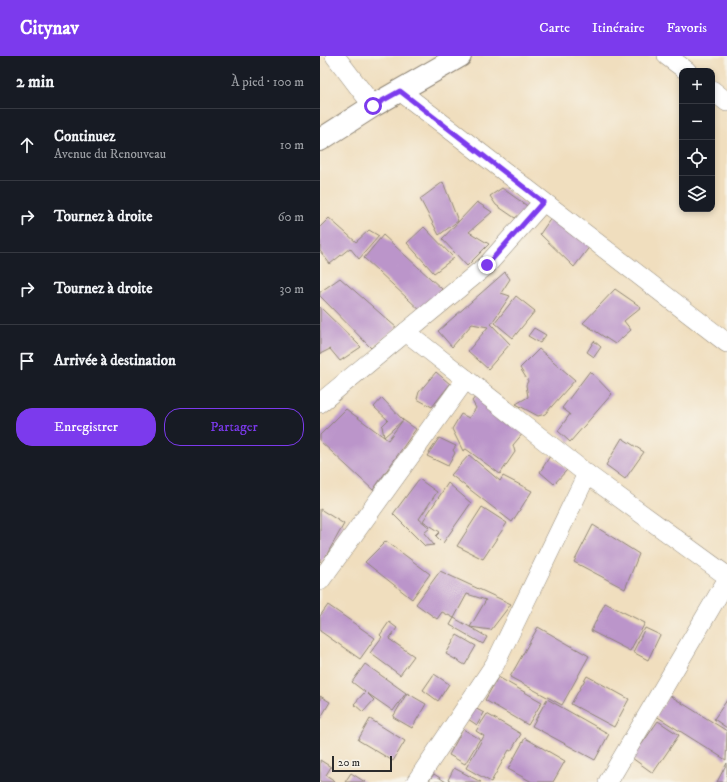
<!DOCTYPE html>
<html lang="fr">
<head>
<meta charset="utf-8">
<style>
	body { margin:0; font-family:"IM FELL DW Pica",serif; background:#242831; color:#f1f3f6 }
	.controls { position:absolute; right:12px; top:12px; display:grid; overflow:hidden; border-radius:8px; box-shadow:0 2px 6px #0003 }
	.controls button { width:36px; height:36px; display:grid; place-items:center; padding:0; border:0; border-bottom:1px solid #363941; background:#171b24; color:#f1f3f6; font:20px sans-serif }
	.scale { position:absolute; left:12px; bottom:10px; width:60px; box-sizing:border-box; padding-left:4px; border:2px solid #2b2b2b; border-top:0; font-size:11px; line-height:14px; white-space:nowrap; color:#2b2b2b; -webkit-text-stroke:3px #f7f3e8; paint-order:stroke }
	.stop { position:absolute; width:12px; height:12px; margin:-9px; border:3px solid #7c3aed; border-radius:50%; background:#fff }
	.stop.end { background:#7c3aed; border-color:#fff; box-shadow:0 1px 4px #0008 }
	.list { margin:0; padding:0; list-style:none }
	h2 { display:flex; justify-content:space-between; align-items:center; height:52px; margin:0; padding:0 16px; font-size:17px }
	h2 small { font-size:13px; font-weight:400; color:#9ea1a6 }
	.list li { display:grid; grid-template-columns:26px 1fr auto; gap:12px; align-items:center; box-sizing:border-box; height:72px; padding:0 16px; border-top:1px solid #363941 }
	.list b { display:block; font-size:15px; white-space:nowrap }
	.list p { margin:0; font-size:13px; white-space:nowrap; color:#9ea1a6 }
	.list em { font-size:13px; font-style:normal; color:#9ea1a6 }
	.actions { display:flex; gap:8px; padding:12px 16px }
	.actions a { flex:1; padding:9px 0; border:1px solid #7c3aed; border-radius:16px; text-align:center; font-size:14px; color:#7c3aed }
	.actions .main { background:#7c3aed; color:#fff }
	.icon { flex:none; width:22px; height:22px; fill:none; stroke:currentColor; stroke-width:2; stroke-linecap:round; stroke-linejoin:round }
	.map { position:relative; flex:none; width:407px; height:726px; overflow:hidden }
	header { display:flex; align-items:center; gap:24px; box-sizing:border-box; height:56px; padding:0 20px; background:#7c3aed; color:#fff }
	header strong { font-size:19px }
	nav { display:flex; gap:22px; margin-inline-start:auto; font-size:14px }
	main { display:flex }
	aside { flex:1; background:#171b24 }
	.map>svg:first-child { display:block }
	.building { fill:#bb95ca }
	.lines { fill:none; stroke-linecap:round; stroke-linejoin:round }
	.street-casing { stroke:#8e8474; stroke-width:20 }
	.secondary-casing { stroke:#8e8474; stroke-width:24 }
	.street { stroke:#fff; stroke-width:19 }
	.secondary { stroke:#fff; stroke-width:22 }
	.route { stroke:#7c3aed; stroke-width:5 }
</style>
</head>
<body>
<header>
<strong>Citynav</strong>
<nav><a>Carte</a><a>Itinéraire</a><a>Favoris</a></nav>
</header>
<main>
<aside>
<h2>2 min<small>À pied · 100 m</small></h2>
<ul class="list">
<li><svg class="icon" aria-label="ahead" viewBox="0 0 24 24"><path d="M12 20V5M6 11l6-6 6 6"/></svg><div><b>Continuez</b><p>Avenue du Renouveau</p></div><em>10 m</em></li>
<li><svg class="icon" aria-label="right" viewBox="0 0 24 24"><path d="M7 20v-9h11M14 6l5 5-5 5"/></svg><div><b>Tournez à droite</b></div><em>60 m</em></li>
<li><svg class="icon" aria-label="right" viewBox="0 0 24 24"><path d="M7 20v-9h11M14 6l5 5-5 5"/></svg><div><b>Tournez à droite</b></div><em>30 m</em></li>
<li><svg class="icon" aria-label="arrive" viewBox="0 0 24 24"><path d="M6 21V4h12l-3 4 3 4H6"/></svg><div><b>Arrivée à destination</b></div></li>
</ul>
<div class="actions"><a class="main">Enregistrer</a><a>Partager</a></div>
</aside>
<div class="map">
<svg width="407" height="726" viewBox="0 0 407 726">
	<rect width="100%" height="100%" fill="#f7f3e8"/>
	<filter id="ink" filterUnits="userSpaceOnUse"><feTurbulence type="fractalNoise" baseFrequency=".025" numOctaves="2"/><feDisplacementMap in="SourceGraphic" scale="8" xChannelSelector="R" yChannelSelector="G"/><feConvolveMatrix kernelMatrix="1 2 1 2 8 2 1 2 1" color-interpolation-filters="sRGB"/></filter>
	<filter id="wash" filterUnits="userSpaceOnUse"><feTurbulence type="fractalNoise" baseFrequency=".012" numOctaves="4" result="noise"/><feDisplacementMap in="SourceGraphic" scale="16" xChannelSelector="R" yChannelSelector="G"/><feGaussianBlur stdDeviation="0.9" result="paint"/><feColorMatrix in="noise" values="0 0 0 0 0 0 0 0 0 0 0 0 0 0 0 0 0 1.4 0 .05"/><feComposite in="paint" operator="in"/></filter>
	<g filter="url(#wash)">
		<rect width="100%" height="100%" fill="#f0debe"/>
		<g id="blocks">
			<!-- building -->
			<g class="building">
				<path d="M123,126l15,39 -19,14 -19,-36z"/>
				<path d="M182,132l28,20 -15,10 -19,-13 -6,-9z"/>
				<path d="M157,146l15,10 -23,20 20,12 -22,22 -25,-27z"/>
				<path d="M9,162l27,24 13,-12 10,6 -20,23 -9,-11 -20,16 -10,-13v-24z"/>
				<path d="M231,162l43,23 -20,26 -34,-33z"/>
				<path d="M104,171l30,31 -20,15 -27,-30z"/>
				<path d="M63,179l59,54 -20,23 -58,-54z"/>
				<path d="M185,216l5,7 -9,14 9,3 -19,28 19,20 -22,25 -20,-18 20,-24 -16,-3 -20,23 -14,-16z"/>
				<path d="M20,222l57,50 -26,20 -51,-52v-4z"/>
				<path d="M295,233l26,18 -17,14 7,9 -16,14 -32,-21z"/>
				<path d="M196,240l19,15 -22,27 -18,-15z"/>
				<path d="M0,251l41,40 -21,14 -10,-12 -10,5z"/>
				<path d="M214,272l12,7 -6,8 -12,-7z"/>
				<path d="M274,285l7,6 -7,10 -7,-5z"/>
				<path d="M219,293l36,31 -30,34 -7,2 -22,-12 12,-7 -2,-12 2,-4 -8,-13z"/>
				<path d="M270,315l22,23 -42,48 -12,-11 12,-17 -8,-6z"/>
				<path d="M116,316l14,12 -18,23 -15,-8 2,-7z"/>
				<path d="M160,335l44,41 -11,13 2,7 -15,22 -34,-25 -3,2 -11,-22 9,-15 8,4 7,-10 -4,-7z"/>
				<path d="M62,342l21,22 -19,17 -2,-11 6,-6 -14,-13z"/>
				<path d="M26,353l42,31 15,-20 13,9 -43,61 -53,-49v-6z"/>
				<path d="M119,382l17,8 -3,4 2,3 -7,13 -21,-10z"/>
				<path d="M302,382l22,14 -19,27 -19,-14z"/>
				<path d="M149,399l31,26 3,-5 29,15 -20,31 -61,-47z"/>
				<path d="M230,400l17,14 -13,14 -14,-12z"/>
				<path d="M99,423l18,13 -18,27 11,9 -6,5 10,12 -9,1 -32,-32z"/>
				<path d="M128,427l23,20 -28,40 -7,-7 4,-4 -17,-11z"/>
				<path d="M162,451l25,16 -24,36 -26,-13z"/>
				<path d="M0,453l24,15 -22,39 -2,-2z"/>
				<path d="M273,469l46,29 -14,35 -51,-27z"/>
				<path d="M66,485l44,33 -18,25 -47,-37z"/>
				<path d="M120,515l71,33 -20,26 -21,-3 17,10 -4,7 -33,-19 4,-7 16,9 16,-27 -19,-6 -13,24 -12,-6 -5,7 -21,-15z"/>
				<path d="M285,547l40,20 -15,28 -39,-20z"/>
				<path d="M8,549l47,33 -15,21 -40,-28v-15z"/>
				<path d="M69,566l8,6 -8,11 25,17 -14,19 -30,-22 12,-16 -2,-2z"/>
				<path d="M218,571l51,29 -27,49 -52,-28z"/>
				<path d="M325,572l15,7 -12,25 -15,-8z"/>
				<path d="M137,579l19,11 -11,19 -19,-11z"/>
				<path d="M45,608l41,29 -13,18 -26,-18 7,7 -11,12 -9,-8 11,-12 -13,-10z"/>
				<path d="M114,618l15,10 -11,17 -15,-11z"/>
				<path d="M267,620l42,23 -15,28 -43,-23z"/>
				<path d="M178,621l44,25 -14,23 -43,-25z"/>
				<path d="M87,637l19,11 -14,24 -19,-11z"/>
				<path d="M349,639l58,36 -1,29 -70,-44z"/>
				<path d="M0,640l10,6 -10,17z"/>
				<path d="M227,643l62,35 -14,26 -63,-34z"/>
				<path d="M407,644v28l-13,-9z"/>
				<path d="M151,650l13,7 -7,12 -12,-8z"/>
				<path d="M167,658l34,20 -10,17 -2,-1 -18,32 -25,-14 18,-32 -8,-5z"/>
				<path d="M50,663l35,22 -12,20 -35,-21z"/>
				<path d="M338,665l21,14 -26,38 -21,-15z"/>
				<path d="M143,673l17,10 -15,25 -16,-9z"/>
				<path d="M205,682l40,23 -12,21h-21l-24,-13z"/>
				<path d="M0,704l11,7 -5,8 9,6 -1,1h-14z"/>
				<path d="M407,707v19h-10z"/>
				<path d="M134,712l27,14h-30l-3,-2z"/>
				<path d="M31,717l14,9h-20z"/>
				<path d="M114,718l12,8h-18z"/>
			</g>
		</g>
	</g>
	<g filter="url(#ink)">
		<use href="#blocks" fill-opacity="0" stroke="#8e8474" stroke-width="1"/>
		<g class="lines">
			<defs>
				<g id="street">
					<path d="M15,0l38,50"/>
					<path d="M347,0l20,15"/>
					<path d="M392,34l15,12"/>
					<path d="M80,35l327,252"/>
					<path d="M86,276l181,142 140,102"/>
					<path d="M0,347l167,-138 56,-63"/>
					<path d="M0,525l146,-202"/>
					<path d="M96,726l79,-118 92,-190"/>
					<path d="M288,726l119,-202"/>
				</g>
				<path id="secondary" d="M0,84l53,-34 87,-50"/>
			</defs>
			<!-- street casing -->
			<use href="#street" class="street-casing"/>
			<!-- secondary casing -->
			<use href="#secondary" class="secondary-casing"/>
			<!-- street -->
			<use href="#street" class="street"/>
			<!-- secondary -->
			<use href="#secondary" class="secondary"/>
		</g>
	</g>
	<g class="lines" filter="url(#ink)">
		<!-- route -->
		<path class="route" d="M53,50l27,-15 143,111 -56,63"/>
	</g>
</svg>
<div class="controls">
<button>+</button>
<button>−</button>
<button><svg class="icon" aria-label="locate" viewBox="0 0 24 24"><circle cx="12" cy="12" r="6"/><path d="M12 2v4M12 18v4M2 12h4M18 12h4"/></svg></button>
<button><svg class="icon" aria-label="layers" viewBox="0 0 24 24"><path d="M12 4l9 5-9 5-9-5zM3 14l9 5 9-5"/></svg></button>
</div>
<div class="scale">20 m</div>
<div class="stop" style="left:53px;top:50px"></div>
<div class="stop end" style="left:167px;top:209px"></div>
</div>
</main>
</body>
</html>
